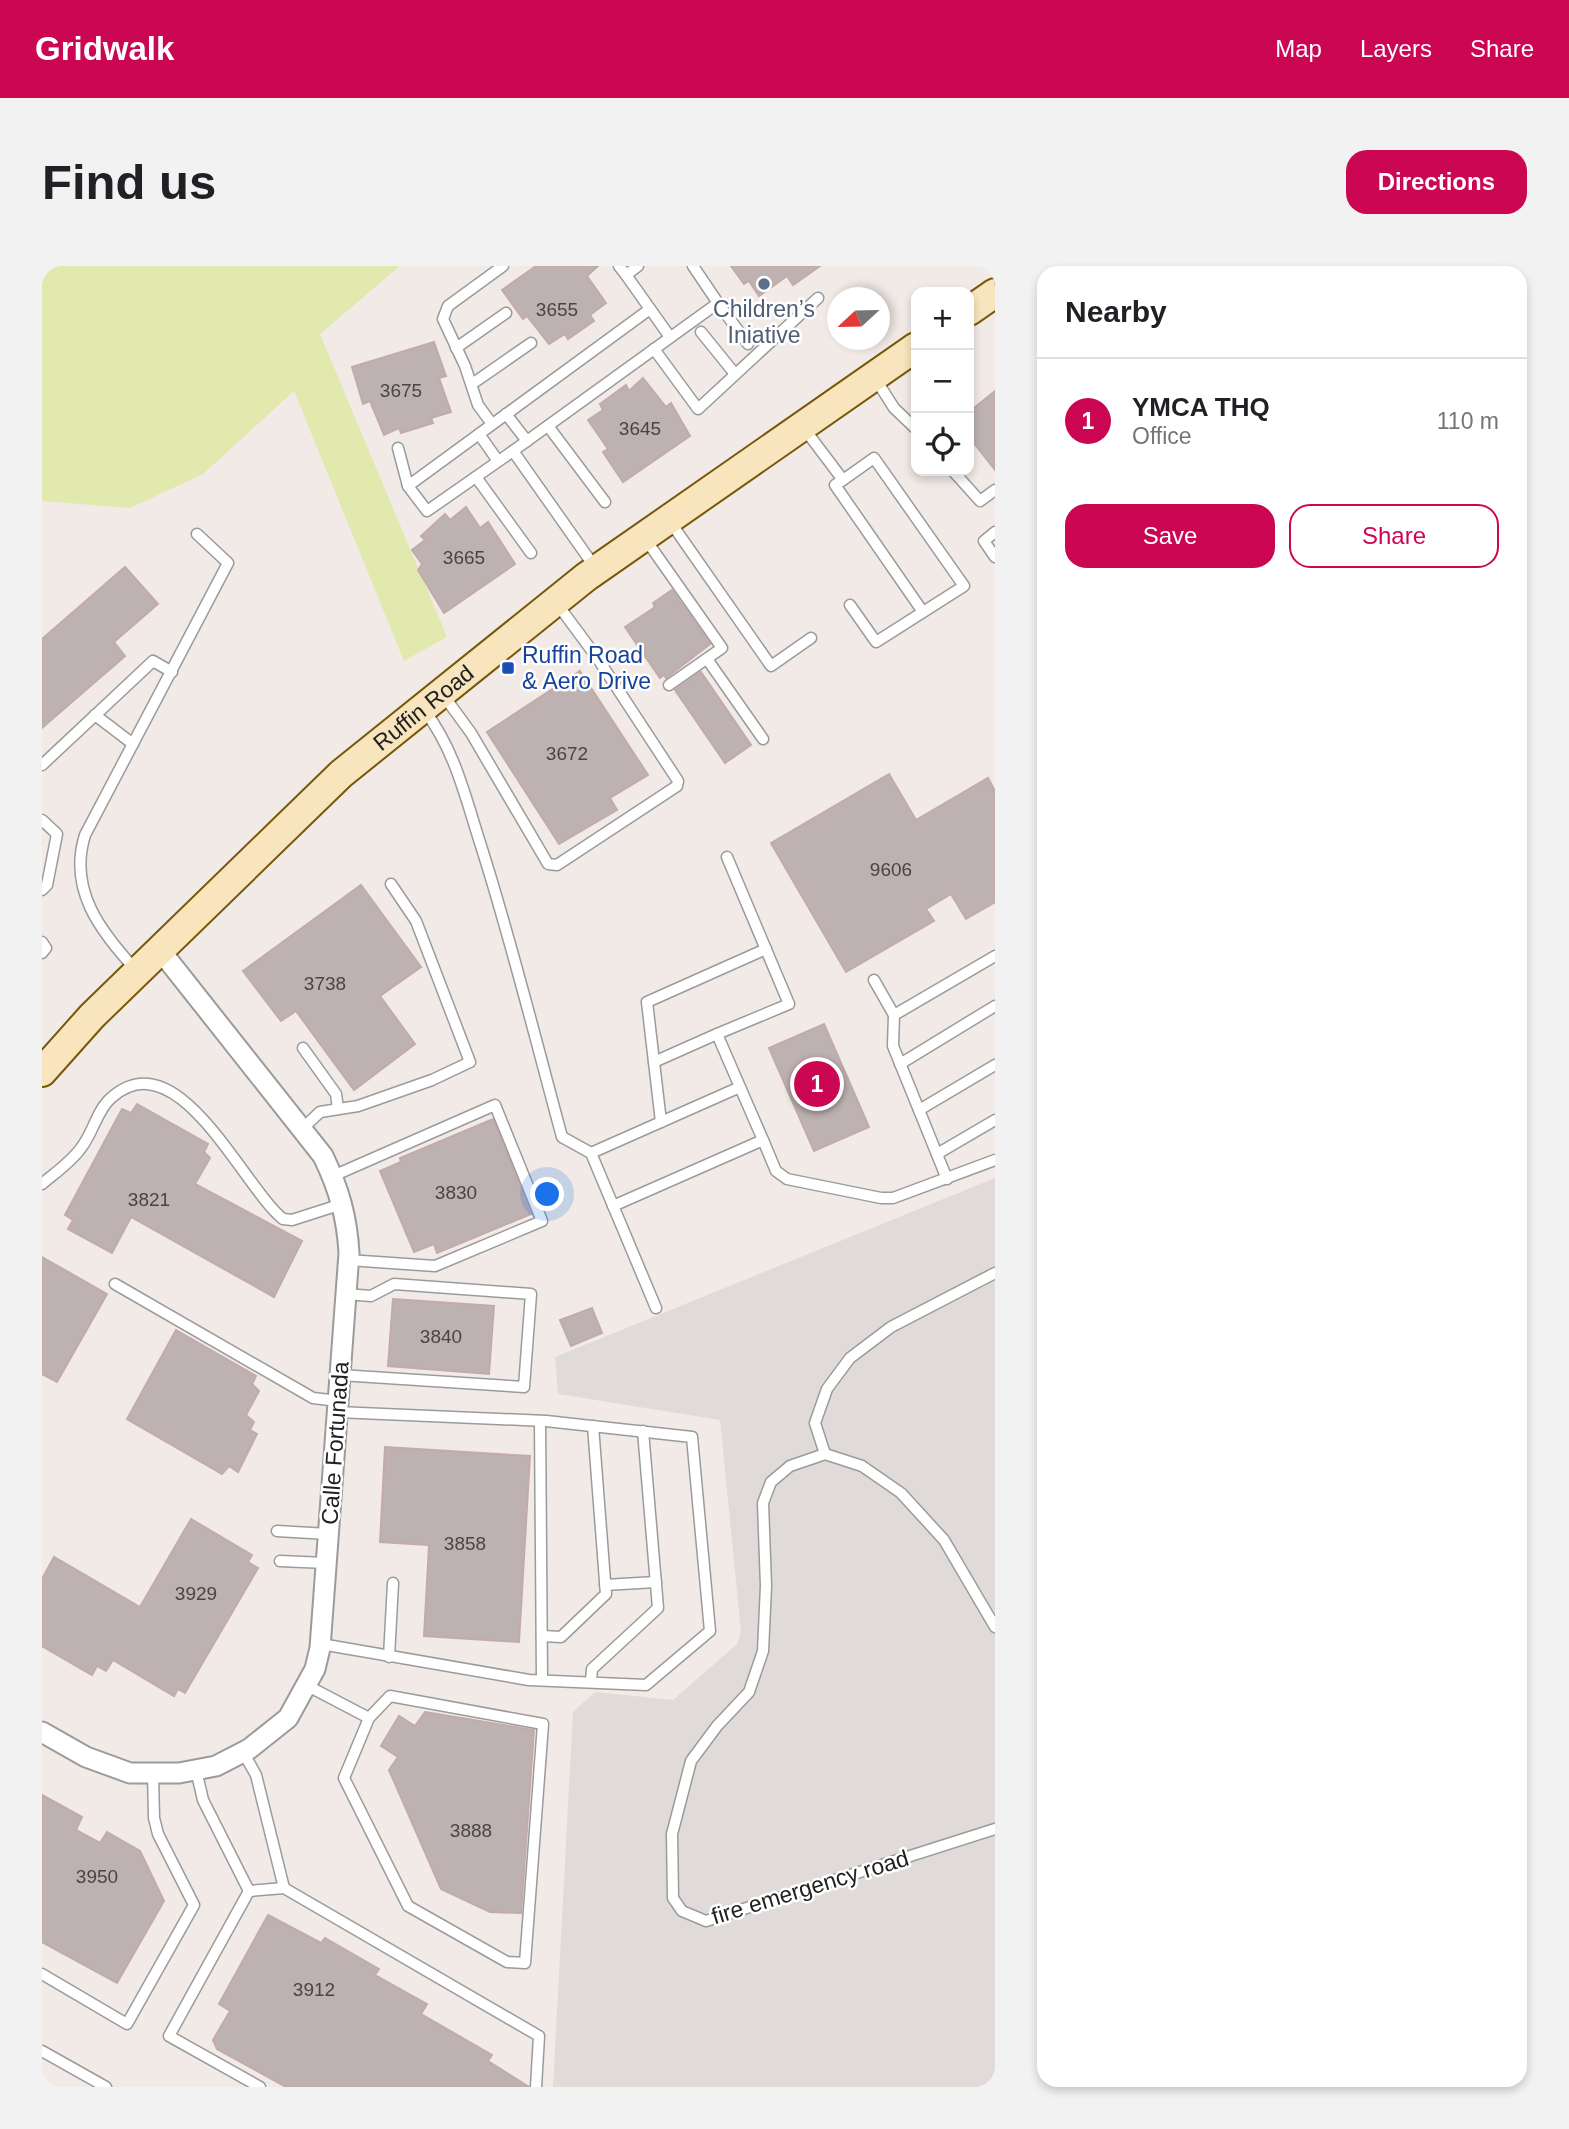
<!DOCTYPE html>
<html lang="en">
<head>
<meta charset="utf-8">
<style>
	body { margin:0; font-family:Arial,sans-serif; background:#f2f2f2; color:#202124 }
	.controls { position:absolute; right:21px; top:21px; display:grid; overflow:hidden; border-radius:14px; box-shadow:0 4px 10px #0003 }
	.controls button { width:63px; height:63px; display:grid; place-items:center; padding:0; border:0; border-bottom:2px solid #e0e0e0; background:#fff; color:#202124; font:35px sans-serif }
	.compass { position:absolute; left:785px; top:21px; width:63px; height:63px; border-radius:50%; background:#fff; box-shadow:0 4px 10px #0003; rotate:248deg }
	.you { position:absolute; left:506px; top:929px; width:24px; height:24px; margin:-18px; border:5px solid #fff; border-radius:50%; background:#1a73e8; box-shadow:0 0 0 10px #1a73e833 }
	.badge { display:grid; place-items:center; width:46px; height:46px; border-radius:50%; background:#cb0652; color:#fff; font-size:23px; font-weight:700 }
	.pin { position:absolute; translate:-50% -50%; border:4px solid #fff; box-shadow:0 2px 7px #0006 }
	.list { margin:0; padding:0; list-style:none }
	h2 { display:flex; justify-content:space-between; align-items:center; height:91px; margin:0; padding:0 28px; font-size:30px }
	h2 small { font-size:23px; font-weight:400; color:#757577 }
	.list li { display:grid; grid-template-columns:46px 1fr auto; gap:21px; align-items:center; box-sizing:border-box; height:126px; padding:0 28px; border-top:2px solid #e0e0e0 }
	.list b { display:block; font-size:26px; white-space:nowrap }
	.list p { margin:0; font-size:23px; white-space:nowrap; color:#757577 }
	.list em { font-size:23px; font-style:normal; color:#757577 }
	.actions { display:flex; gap:14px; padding:21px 28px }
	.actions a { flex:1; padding:16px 0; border:2px solid #cb0652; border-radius:21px; text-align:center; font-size:24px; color:#cb0652 }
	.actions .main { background:#cb0652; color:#fff }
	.icon { flex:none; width:38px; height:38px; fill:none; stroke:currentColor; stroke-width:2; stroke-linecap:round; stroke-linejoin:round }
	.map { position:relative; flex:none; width:953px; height:1821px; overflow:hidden; border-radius:21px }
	header { display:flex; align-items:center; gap:42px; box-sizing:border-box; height:98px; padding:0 35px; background:#cb0652; color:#fff }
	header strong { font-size:33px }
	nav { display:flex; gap:38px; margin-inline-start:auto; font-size:24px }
	.intro { display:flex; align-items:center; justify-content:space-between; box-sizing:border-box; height:168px; padding:0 42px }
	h1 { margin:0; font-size:49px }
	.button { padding:18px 32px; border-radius:21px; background:#cb0652; color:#fff; font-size:24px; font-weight:700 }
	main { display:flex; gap:42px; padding:0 42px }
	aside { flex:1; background:#fff; border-radius:21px; box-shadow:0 4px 10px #0003 }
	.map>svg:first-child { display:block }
	.airport { fill:#e0dbd9 }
	.grass { fill:#e2e9af }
	.building { fill:#beb1b1; stroke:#c2abaa; stroke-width:2 }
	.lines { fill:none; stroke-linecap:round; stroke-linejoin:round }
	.lane-casing { stroke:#9b9b9b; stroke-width:13 }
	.street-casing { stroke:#9b9b9b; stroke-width:23 }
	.secondary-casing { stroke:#775808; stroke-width:32 }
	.lane { stroke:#fff; stroke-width:10 }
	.street { stroke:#fff; stroke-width:19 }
	.secondary { stroke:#f8e5be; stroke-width:28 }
	.service-dot { fill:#5c6f8a; stroke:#fff; stroke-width:2.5 }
	.transit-dot { fill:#1a4fb4; stroke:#fff; stroke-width:2.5 }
	.labels { text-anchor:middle; stroke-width:5; stroke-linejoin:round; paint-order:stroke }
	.number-label { font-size:19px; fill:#484545 }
	.service-label { font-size:23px; fill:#4e5e75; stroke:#fff }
	.transit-label { font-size:23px; fill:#164399; stroke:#fff; text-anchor:start }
	.street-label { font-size:23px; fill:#212121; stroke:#fff }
</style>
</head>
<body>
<header>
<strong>Gridwalk</strong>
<nav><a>Map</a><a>Layers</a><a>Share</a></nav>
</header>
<div class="intro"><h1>Find us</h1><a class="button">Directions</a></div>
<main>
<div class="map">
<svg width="953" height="1821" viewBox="0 0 953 1821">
	<rect width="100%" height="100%" fill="#f1eae7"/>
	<!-- airport -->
	<path class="airport" d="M953,912v909h-442l20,-375 22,-20 78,8 64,-56 4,-12 -21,-212 -162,-26 -3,-37z"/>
	<!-- grass -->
	<path class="grass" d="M0,0h358l-80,68 127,303 -43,24 -110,-270 -91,83 -73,34 -88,-7z"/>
	<!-- building -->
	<g class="building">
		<path d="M494,0h62l-11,10 19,27 -16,12 4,6 -26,18 -3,-5 -16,10 -22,-28 -4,3 -21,-29z"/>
		<path d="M689,0h89l-27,19 -6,-9 -28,20 -10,-15 -5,3z"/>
		<path d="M392,76l12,34 -7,2 12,34 -20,6 2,5 -32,10 -2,-5 -15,7 -14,-34 -7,3 -11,-37z"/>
		<path d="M601,112l23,29 5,-4 19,33 -67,46 -20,-30 5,-3 -20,-29 15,-10 -3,-6 26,-19 3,6z"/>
		<path d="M953,125v79l-26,-33v-25z"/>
		<path d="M424,241l14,21 8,-6 27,42 -71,49 -26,-43 4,-6 -10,-14 13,-10 -4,-4 24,-22 5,6z"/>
		<path d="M83,301l33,37 -44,38 11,14 -83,72v-89z"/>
		<path d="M630,324l38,54 -44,34 -2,-3 -4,3 -35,-51 30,-20 -2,-4z"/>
		<path d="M538,405l68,104 -38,23 7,12 -58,34 -72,-112z"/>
		<path d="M659,406l50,73 -26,18 -50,-73z"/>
		<path d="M847,508l27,46 72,-42 7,13v111l-29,17 -15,-25 -25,15 8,12 -88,51 -75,-129z"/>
		<path d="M319,619l60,82 -41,29 35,48 -61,46 -58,-79 -15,10 -38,-50z"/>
		<path d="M782,758l45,103 -55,24 -45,-103z"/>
		<path d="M95,838l71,40 -4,8 6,6 -15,26 107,57 -28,56 -143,-80 -19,36 -44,-24 5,-9 -8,-5 57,-106 9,4z"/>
		<path d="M451,853l38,95 -94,39 -3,-9 -20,8 -34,-81 21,-9 -1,-4z"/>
		<path d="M0,991l65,37 -50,88 -15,-8z"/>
		<path d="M351,1033l101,7 -5,68 -101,-8z"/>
		<path d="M550,1042l10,25 -31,13 -11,-26z"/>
		<path d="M134,1064l80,46 -4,8 7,7 -13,24 8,7 -4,8 7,4 -19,38 -9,-6 -7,8 -95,-55z"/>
		<path d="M343,1181l145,9 -11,186 -95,-6 5,-91 -49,-3z"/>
		<path d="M149,1253l61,36 -4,7 10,6 -73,125 -7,-4 -4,7 -61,-36 -7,11 -9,-5 -5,9 -50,-29v-67l12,-22 86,50z"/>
		<path d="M383,1446l109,18 -13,183 -31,-1 -49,-23 -52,-119 9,-13 -17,-11 18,-30 16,10z"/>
		<path d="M0,1529l40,22 -6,13 24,13 7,-11 33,19 24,50 -47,82 -75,-41z"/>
		<path d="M226,1649l53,28 4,-5 54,31 -4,6 52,29 -6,10 71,41 -4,6 41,26h-243l-69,-38 -4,-9 17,-29 -11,-7z"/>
	</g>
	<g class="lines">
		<defs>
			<g id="lane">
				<path d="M577,0l7,9"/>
				<path d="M596,0l-12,9 44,62"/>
				<path d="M676,37l30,41"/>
				<path d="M659,66l34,42"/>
				<path d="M414,82l50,-35"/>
				<path d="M612,83l44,60 120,-111"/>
				<path d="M833,112l19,30 22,21"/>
				<path d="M430,118l59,-41"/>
				<path d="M464,148l21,27"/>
				<path d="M450,158l-14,-19 -13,-39 -22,-47 5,-13 55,-40"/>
				<path d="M506,160l57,76"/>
				<path d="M761,161l40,53 31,-22 90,128 -88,56 -26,-37"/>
				<path d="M437,168l19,27"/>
				<path d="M356,182l10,38 19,25 86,-60"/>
				<path d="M911,205l27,30 15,-11"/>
				<path d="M434,211l55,76"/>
				<path d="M801,214l-8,5 88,127"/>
				<path d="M366,220l242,-177"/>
				<path d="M627,254l102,146 40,-28"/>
				<path d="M953,266l-11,9 11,16"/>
				<path d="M602,271l78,111 -53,37"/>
				<path d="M552,300l-81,-115 205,-148 -25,-37"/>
				<path d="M665,393l56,80"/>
				<path d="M402,430l27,37 77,131 9,1 120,-79 1,-5 -80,-122 -40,-54"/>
				<path d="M383,445c31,41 41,89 57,138 30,95 54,192 80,288l29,16 65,155"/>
				<path d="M53,449l38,29"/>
				<path d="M0,499l111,-104 19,11"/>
				<path d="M0,554l15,14 -10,51 -5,5"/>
				<path d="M0,676l4,6 -4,5"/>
				<path d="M93,703c-35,-38 -67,-80 -50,-134l143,-272 -31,-29"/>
				<path d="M832,714l20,35 -1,31 54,133"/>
				<path d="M852,749l101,-59"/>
				<path d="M675,768l72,-30 -62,-147"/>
				<path d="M261,782l33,46 2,15"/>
				<path d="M612,796l-7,-60 119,-53"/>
				<path d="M858,798l95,-58"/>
				<path d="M698,821l-79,35 -7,-60 63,-28 46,106"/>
				<path d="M877,844l76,-45"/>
				<path d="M260,863l18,-17 38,-6 74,-26 38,-18 -54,-141 -25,-37"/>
				<path d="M549,887l70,-31"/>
				<path d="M895,888l58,-34"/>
				<path d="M291,910l162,-71 47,116 -107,45 -87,-6"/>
				<path d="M0,918c13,-11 29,-22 39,-36 12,-15 16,-38 30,-50 67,-60 131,88 172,121l9,1 50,-16"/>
				<path d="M571,940l150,-66 13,31 11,8 94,19h12l102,-38"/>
				<path d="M73,1018l198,114 25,3"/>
				<path d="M298,1109l184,12 7,-93 -137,-10 -23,12 -25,-2"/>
				<path d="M498,1155l2,259"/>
				<path d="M783,1188l-10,-31 12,-34 23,-31 41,-31 104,-54"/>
				<path d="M235,1265l51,3"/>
				<path d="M238,1295l46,2"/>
				<path d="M563,1319l51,-3"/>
				<path d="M953,1361l-51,-87 -43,-47 -39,-27 -37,-12 -35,12 -19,16 -8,21 3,83 -3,65 -14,41 -32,34 -26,35 -19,73 1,64 9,13 24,10 289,-92"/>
				<path d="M500,1370l19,1 45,-43 -13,-168"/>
				<path d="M279,1378l208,36 117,5 64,-54 -18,-194 -146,-16 -209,-9"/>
				<path d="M347,1391l4,-74"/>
				<path d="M549,1415l1,-12 66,-61 -15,-177"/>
				<path d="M264,1419l63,33 21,-22 153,28 -18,239 -18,-1 -99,-56 -64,-128 25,-60"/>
				<path d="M201,1486l13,23 28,113"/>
				<path d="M154,1504l7,30 46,91"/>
				<path d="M207,1625l35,-3 255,148 -3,51"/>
				<path d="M207,1625l-80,145 91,51"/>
				<path d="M0,1708l85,50 67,-119 -36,-71 -4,-16 -1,-45"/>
				<path d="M0,1785l64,36"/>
			</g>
			<path id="street" d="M0,1466l44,25 44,16h49l37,-7 33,-17 39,-31 27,-49 5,-21 29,-395c-2,-36 -10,-64 -26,-97l-163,-206"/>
			<g id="secondary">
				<path d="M927,45l26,-18"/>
				<path id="s1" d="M0,806l50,-56 249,-242 245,-197 330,-230"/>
			</g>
		</defs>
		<!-- lane casing -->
		<use href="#lane" class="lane-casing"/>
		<!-- street casing -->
		<use href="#street" class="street-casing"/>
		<!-- secondary casing -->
		<use href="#secondary" class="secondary-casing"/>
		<!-- lane -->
		<use href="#lane" class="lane"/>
		<!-- street -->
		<use href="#street" class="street"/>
		<!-- secondary -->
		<use href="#secondary" class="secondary"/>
	</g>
	<!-- markers -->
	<circle class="service-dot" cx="722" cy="18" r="7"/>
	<rect class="transit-dot" x="459" y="395" width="14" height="14" rx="3.5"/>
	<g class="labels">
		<!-- number labels -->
		<g class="number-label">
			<text x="515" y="50">3655</text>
			<text x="359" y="131">3675</text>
			<text x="598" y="169">3645</text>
			<text x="422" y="298">3665</text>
			<text x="525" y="494">3672</text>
			<text x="849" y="610">9606</text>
			<text x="283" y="724">3738</text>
			<text x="414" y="933">3830</text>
			<text x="107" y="940">3821</text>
			<text x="399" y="1077">3840</text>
			<text x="423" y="1284">3858</text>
			<text x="154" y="1334">3929</text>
			<text x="429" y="1571">3888</text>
			<text x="55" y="1617">3950</text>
			<text x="272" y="1730">3912</text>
		</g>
		<!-- service labels -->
		<g class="service-label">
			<text x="722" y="51">Children’s<tspan x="722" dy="26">Iniative</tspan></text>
		</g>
		<!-- transit labels -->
		<g class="transit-label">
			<text x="480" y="397">Ruffin Road<tspan x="480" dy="26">&amp; Aero Drive</tspan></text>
		</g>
		<!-- street labels -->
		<g class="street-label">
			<text dy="8" stroke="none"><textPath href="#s1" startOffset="528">Ruffin Road</textPath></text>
			<text transform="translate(293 1177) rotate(-86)" y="8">Calle Fortunada</text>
			<text transform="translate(768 1621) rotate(-17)" y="8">fire emergency road</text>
		</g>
	</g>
</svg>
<div class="controls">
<button>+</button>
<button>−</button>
<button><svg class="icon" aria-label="locate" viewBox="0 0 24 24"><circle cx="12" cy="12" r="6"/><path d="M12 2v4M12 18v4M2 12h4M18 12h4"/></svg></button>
</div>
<svg class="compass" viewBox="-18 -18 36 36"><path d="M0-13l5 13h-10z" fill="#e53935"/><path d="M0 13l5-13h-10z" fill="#757577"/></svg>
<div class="you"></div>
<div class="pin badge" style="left:775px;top:818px">1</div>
</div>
<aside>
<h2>Nearby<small></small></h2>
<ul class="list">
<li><span class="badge">1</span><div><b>YMCA THQ</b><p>Office</p></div><em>110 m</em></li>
</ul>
<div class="actions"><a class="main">Save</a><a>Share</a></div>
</aside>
</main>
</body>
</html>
